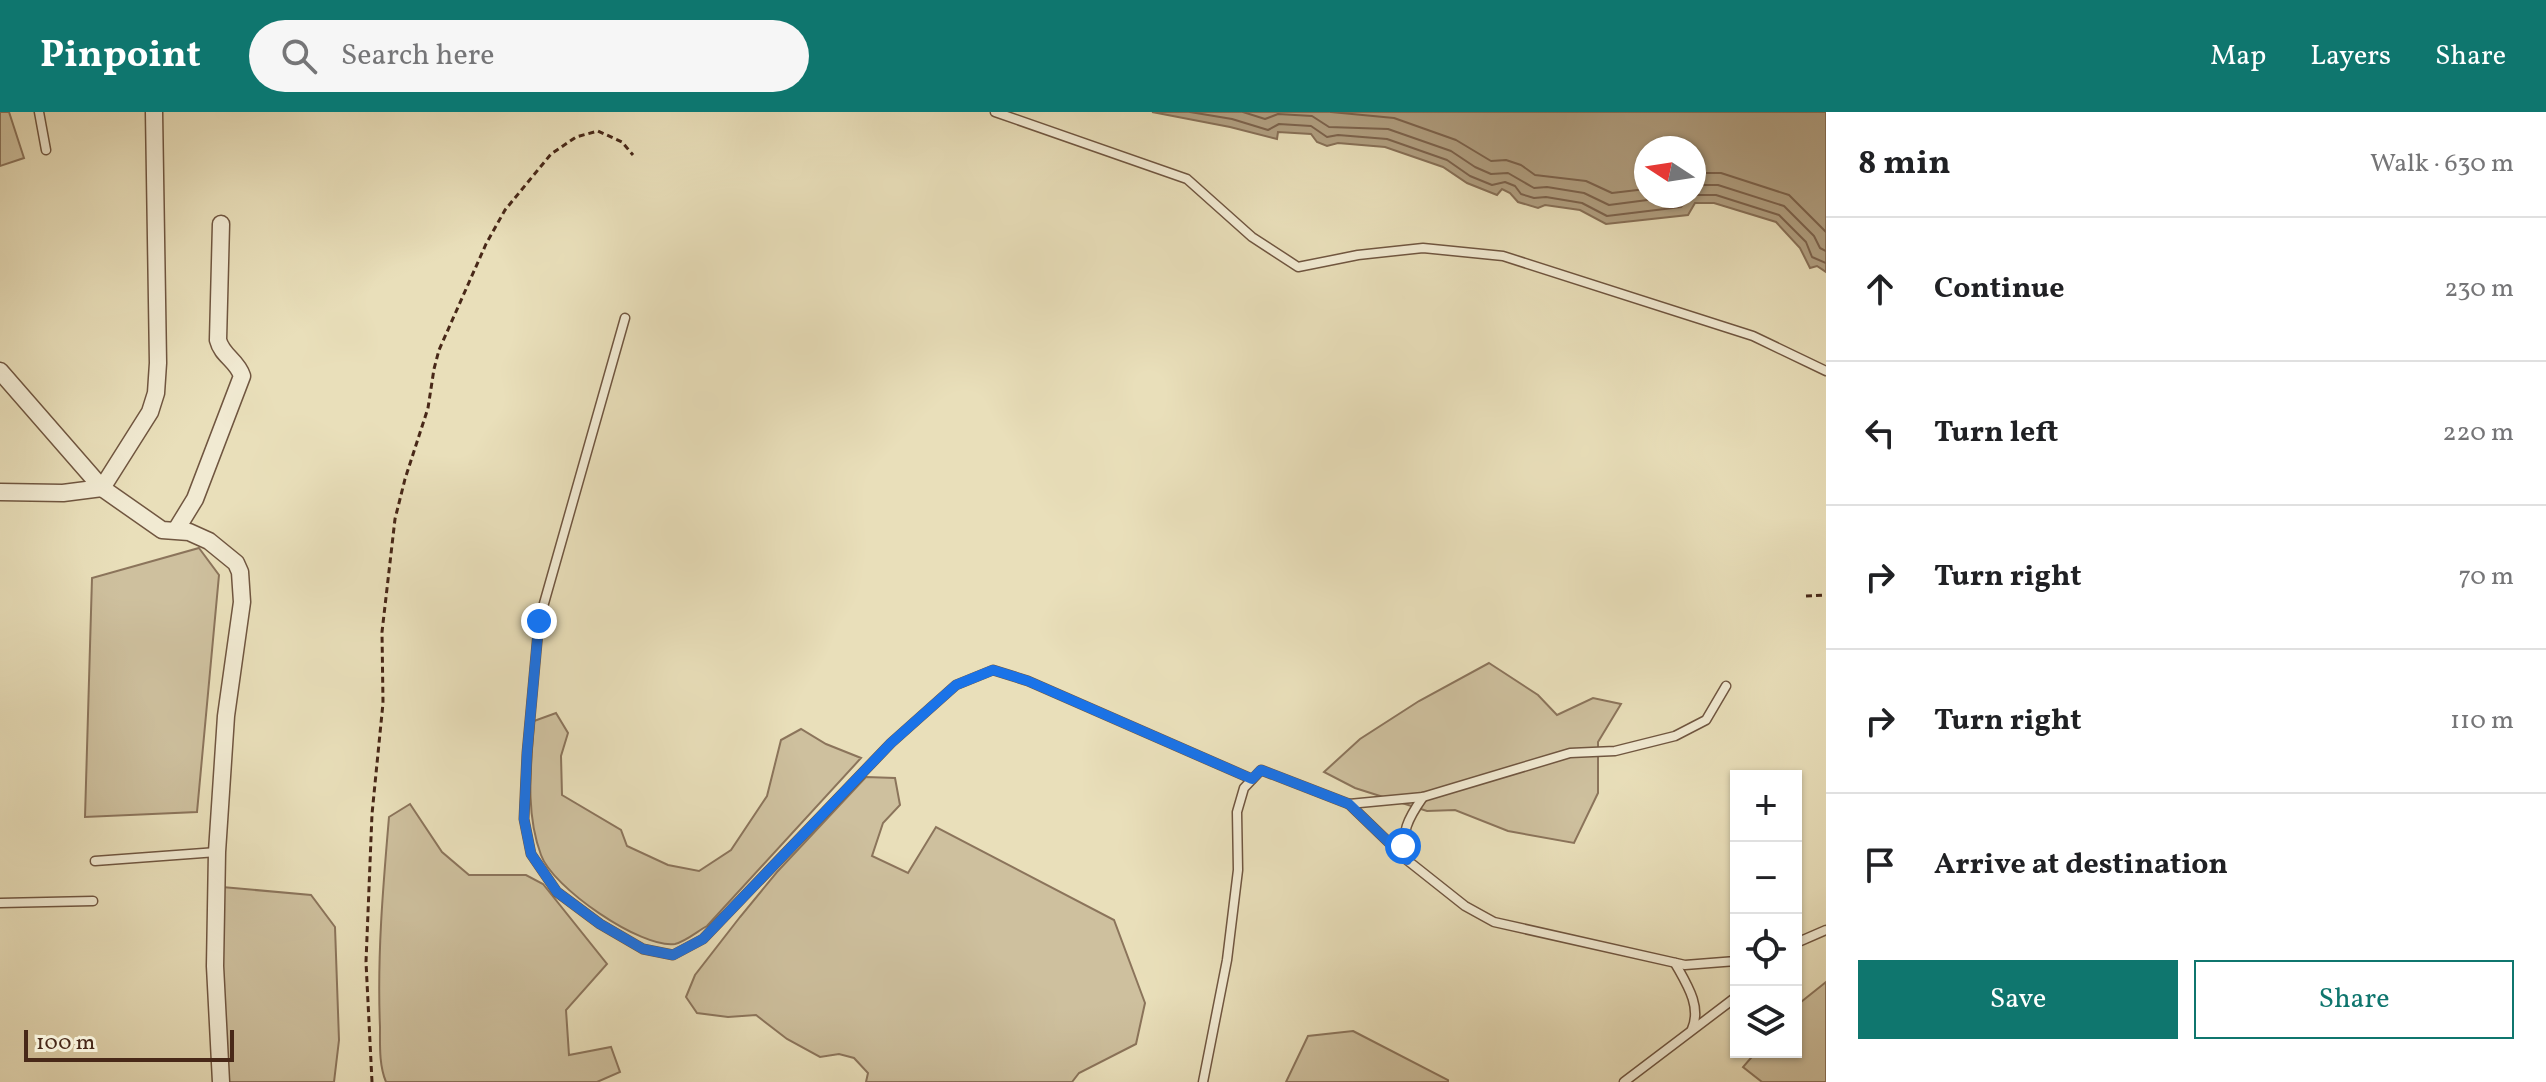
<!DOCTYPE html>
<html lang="en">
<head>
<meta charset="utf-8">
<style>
	body { margin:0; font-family:Vollkorn,serif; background:#f6f6f6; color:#202124 }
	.controls { position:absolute; right:24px; bottom:24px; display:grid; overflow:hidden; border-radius:0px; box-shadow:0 2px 6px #0004 }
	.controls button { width:72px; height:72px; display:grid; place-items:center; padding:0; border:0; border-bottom:2px solid #e0e0e0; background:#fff; color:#202124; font:40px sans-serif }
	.compass { position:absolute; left:1634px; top:24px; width:72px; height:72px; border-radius:50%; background:#fff; box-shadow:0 2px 6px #0004; rotate:282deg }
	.scale { position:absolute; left:24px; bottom:20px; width:210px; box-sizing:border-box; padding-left:8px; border:4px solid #482818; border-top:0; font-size:22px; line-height:28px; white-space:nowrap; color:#482818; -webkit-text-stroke:6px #f1ead2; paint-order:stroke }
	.stop { position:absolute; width:24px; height:24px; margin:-18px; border:6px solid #1a73e8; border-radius:50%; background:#fff }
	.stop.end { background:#1a73e8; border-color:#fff; box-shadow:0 2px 8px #0008 }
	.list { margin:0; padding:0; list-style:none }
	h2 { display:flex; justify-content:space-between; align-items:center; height:104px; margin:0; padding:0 32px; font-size:34px }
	h2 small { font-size:26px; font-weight:400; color:#757577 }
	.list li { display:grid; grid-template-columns:52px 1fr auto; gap:24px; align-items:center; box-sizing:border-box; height:144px; padding:0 32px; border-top:2px solid #e0e0e0 }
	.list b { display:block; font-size:30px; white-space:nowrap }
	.list em { font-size:26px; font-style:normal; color:#757577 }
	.actions { display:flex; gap:16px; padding:24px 32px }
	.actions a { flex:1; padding:18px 0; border:2px solid #0f766e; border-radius:0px; text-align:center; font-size:28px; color:#0f766e }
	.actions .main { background:#0f766e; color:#fff }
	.icon { flex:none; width:44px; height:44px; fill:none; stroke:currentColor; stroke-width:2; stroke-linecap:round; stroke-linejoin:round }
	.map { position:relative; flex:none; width:1826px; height:970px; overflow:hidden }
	header { display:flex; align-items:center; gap:48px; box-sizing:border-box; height:112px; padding:0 40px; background:#0f766e; color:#fff }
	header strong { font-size:38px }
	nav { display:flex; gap:44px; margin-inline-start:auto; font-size:28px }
	.search { width:560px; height:72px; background:#f6f6f6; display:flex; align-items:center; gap:20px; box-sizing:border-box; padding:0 28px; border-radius:44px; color:#757577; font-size:30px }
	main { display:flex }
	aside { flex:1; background:#fff }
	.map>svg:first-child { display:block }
	.green { fill:#cec09e; stroke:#8b745b; stroke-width:2 }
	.water { fill:#b2a183; stroke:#887158; stroke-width:2; fill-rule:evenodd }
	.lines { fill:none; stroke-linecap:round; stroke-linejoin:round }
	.shore { stroke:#7d644e; stroke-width:2 }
	.lane-casing { stroke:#705640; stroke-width:11 }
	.street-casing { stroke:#705640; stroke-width:19 }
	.path { stroke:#482818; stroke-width:3; stroke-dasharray:6 4; stroke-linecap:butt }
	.lane { stroke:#f1ead2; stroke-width:8 }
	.street { stroke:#f1ead2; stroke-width:16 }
	.route { stroke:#1a73e8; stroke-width:10 }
</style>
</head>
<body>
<header>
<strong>Pinpoint</strong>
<div class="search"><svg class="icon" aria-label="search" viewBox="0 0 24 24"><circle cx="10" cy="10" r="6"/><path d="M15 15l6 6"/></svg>Search here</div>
<nav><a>Map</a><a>Layers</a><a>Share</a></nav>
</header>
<main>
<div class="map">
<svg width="1826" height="970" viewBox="0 0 1826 970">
	<rect width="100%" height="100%" fill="#e9dfba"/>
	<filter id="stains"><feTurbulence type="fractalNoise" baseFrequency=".0025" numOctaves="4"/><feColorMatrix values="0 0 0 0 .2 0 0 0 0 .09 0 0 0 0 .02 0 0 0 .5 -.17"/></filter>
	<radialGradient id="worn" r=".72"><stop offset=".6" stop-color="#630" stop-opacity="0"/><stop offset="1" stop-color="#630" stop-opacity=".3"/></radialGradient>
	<!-- green -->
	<g class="green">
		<path d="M0,0h9l15,46 -24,8z"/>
		<path d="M199,436l20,27 -22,237 -112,5 7,-239z"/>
		<path d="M1489,551l49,32 19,20 36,-17 28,6 -23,38v51l-24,50 -66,-12 -53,-21 -28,1 -72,-23 -31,-16 36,-33 59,-38z"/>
		<path d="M556,601l12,20 -7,23 1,39 59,35 6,16 41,19 31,6 32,-21 36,-54 14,-56 20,-11 25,15 35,14 -154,168c-9,5 -22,16 -32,18 -34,5 -123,-57 -134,-89 -16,-43 -10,-88 -7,-134z"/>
		<path d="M866,665l29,1 5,27 -17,18 -11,33 36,17 28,-46 178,93 31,83 -9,41 -57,29 -7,9h-206l2,-9 -14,-15 -15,-4 -19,3 -33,-18 -31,-24 -28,2 -31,-4 -11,-16 9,-22 45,-58 37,-45z"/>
		<path d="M410,692l32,48 27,23h57l17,9 64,80 -41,46 3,45 42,-8 9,25 -23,10h-211c-7,-17 -6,-36 -6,-55 -3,-70 3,-140 9,-210z"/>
		<path d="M222,775l89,8 24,32 4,113 -5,42h-108l-4,-55z"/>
		<path d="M1826,870v100h-64l-19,-15 13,-15h40v-46z"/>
		<path d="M1353,919l95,49v2h-162l22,-46z"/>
	</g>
	<!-- water -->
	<path class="water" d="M1152,0h674v160l-9,-6 -7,2 -10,-20 -24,-26 -62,-19h-19l-7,12 -82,9 -26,-14 -35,-5 -7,3 -20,-6 -8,-9 -8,-4 -5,6 -30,-12 -24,-16 -58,-20 -47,-4 -11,3 -10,-4 -6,-8 -33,-2 -1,7 -47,-12zM1646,36h48v48h-48z"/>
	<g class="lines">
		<!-- shore -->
		<g class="shore">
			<path d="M1190,0l42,7 36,11 11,-6 32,2 16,11 11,-2 49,4 60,21 23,16 22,9 13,-3 10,4 6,8 13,4 12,-1 36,6 25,13 74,-9 11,-11"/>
			<path d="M1243,0l22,7 13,-5 34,2 17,11 59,2 63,22 24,16 16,7 17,-1 26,15 13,-1 37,6 25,12 69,-9"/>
			<path d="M1331,0l63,6 62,22 35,21 15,-1 15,5 14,10 51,6 26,12 34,-4"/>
			<path d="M1694,61h27l68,22 37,37"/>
			<path d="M1694,73h24l66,21 30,30 6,12 6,3"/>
			<path d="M1694,83h22l63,20 27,27 6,15 14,6"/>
		</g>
		<defs>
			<g id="lane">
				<path d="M39,0l7,38"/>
				<path d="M995,0l192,67 65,58 46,30 60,-12 65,-7 80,8 250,80 73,35"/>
				<path d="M625,206l-86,303 -12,132 -3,66 7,35 26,38 43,32 43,25 30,6 30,-16 188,-196 65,-58 37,-15 35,11 224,98"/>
				<path d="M1349,692l74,-7 147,-44 45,-2 60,-15 31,-16 20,-34"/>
				<path d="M1407,747c-8,-25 2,-42 16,-62"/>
				<path d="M95,749l122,-9"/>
				<path d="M0,791l93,-2"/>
				<path d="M1796,831l30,-13"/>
				<path d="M1675,851c11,20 27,43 17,66"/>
				<path d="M1203,970l24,-122 11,-90 -1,-58 7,-24 17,-18 88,34 58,56 58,46 29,16 191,43 51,-4"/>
				<path d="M1624,970l112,-85"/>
			</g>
			<g id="street">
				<path d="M0,259l102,117 60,42 27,2 20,9 27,22 4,9 2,30 -16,114 -9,136 -2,114 6,116"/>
				<path d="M0,380l63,1 39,-5 48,-76 6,-19 2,-30 -4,-251"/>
				<path d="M176,418l19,-31 47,-123c-5,-16 -20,-20 -24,-36l3,-116"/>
			</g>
		</defs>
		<!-- lane casing -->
		<use href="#lane" class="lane-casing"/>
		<!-- street casing -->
		<use href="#street" class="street-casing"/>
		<!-- path -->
		<g class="path">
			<path d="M1806,484l20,-1"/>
			<path d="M372,970l-6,-120 6,-148 11,-111 -1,-71 13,-113 10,-40 23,-71 6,-39 5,-19 47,-106 19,-34 46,-56 25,-17 22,-6 24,11 11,13"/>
		</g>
		<!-- lane -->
		<use href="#lane" class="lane"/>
		<!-- street -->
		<use href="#street" class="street"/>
	</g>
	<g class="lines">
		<!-- route -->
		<path class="route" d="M539,509l-12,132 -3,66 7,35 26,38 43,32 43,25 30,6 30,-16 188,-196 65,-58 37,-15 35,11 224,98 9,-9 88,34 58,56 -4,-14"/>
	</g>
	<rect width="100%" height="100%" filter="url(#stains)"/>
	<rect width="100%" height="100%" fill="url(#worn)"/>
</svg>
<div class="controls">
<button>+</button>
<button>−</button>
<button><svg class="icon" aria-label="locate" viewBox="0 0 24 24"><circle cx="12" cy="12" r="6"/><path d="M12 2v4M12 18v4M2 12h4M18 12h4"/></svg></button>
<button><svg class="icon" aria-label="layers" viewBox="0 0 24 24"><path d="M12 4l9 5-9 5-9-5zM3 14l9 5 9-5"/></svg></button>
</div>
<svg class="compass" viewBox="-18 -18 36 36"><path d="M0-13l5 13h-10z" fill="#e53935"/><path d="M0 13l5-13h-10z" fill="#757577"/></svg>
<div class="scale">100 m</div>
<div class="stop" style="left:1403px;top:734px"></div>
<div class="stop end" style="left:539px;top:509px"></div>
</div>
<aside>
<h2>8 min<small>Walk · 630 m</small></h2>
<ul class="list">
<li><svg class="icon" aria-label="ahead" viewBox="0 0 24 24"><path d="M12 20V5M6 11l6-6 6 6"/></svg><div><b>Continue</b></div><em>230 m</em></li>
<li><svg class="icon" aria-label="left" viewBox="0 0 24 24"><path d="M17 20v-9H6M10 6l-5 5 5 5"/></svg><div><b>Turn left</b></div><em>220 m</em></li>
<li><svg class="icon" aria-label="right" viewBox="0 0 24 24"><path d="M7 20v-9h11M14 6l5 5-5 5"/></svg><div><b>Turn right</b></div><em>70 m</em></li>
<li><svg class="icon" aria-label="right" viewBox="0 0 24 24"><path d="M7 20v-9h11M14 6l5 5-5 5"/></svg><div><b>Turn right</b></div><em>110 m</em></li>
<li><svg class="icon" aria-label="arrive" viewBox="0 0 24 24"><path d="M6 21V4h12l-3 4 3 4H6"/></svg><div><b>Arrive at destination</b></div></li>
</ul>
<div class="actions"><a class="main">Save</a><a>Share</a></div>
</aside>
</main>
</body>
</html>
